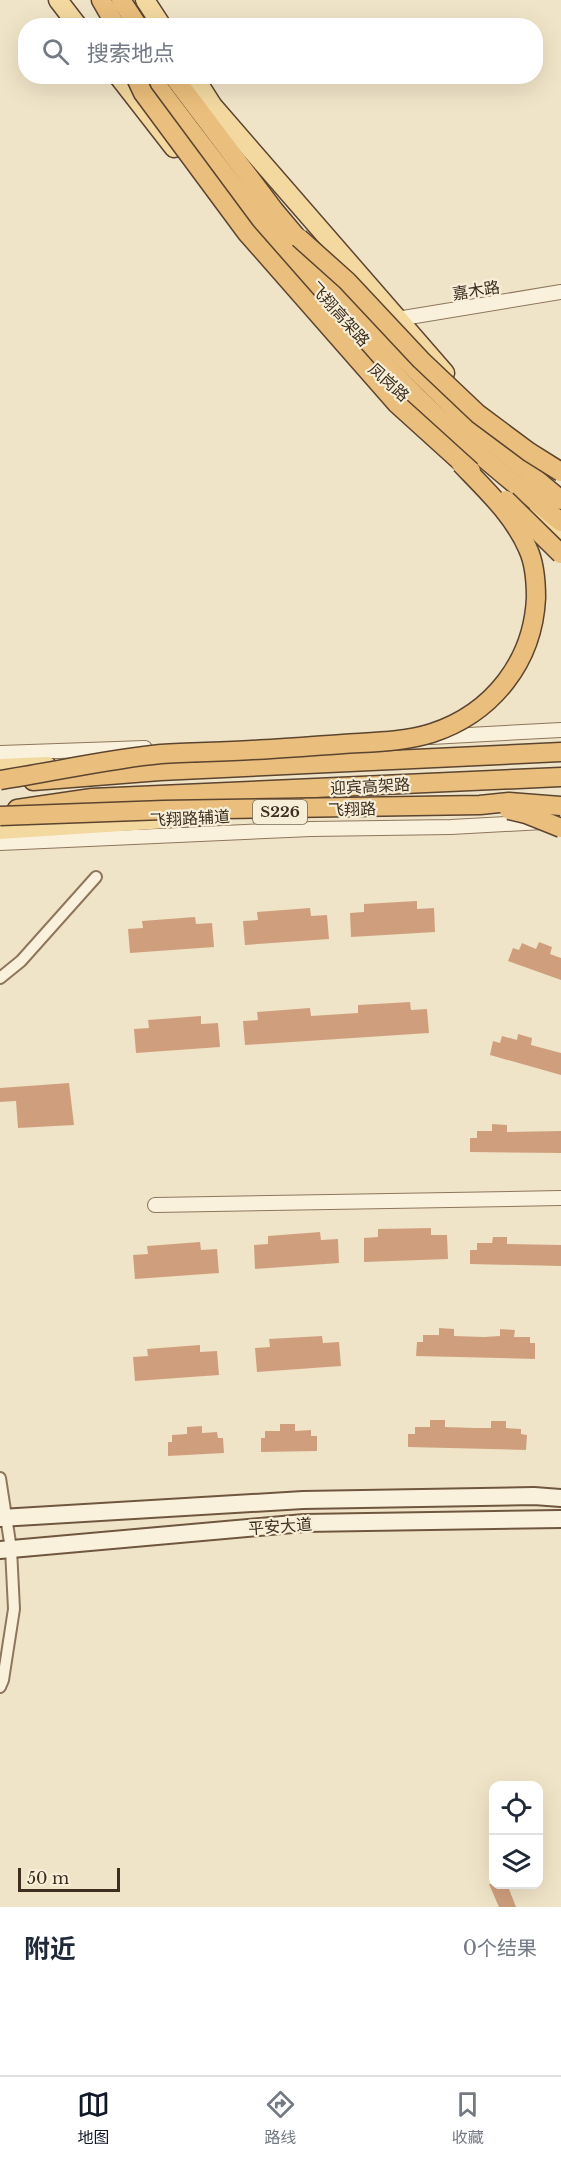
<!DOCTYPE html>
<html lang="zh">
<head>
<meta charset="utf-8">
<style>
	body { margin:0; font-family:"Libre Baskerville","Noto Sans SC",serif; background:#f6f6f7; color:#1f2937 }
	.controls { position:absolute; right:18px; bottom:18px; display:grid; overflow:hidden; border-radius:12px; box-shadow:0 6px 24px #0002 }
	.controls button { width:54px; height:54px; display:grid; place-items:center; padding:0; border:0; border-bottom:2px solid #e0e1e3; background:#fff; color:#1f2937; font:30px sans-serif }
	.scale { position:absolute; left:18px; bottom:15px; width:102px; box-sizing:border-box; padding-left:6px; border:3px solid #3d2e20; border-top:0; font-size:16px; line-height:21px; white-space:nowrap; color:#3d2e20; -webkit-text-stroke:4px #f7eed8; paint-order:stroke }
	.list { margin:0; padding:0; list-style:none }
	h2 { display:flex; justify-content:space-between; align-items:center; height:78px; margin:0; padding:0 24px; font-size:26px }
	h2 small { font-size:20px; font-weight:400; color:#747a83 }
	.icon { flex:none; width:33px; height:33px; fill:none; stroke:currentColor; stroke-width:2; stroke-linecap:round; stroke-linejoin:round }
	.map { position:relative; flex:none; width:561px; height:1907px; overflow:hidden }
	.search { position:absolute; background:#fff; box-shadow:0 6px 24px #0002; left:18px; right:18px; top:18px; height:66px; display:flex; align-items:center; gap:15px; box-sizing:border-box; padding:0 21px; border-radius:24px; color:#747a83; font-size:22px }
	.sheet { height:168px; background:#fff }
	nav { display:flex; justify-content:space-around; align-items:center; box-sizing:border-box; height:84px; border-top:2px solid #e0e1e3; background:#fff; font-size:16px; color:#747a83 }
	nav a { display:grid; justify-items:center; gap:3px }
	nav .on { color:#111827 }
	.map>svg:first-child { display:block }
	.building { fill:#cf9f7d }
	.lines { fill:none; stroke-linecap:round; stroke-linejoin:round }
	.minor-casing { stroke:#8d765c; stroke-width:14 }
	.tertiary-casing { stroke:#8d765c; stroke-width:16 }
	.secondary-casing { stroke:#6f573f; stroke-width:20 }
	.primary-casing { stroke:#5b4430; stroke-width:21 }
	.trunk-casing { stroke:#5b4430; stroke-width:21 }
	.minor { stroke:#faf1dc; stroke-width:10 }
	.tertiary { stroke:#faf1dc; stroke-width:14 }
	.secondary { stroke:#faf1dc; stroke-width:16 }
	.primary { stroke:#f3d9a0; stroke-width:18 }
	.trunk { stroke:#eabe7c; stroke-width:18 }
	.trunk-bridge-casing { stroke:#5b4430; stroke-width:21; stroke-linecap:butt }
	.trunk-bridge { stroke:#eabe7c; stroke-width:18 }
	.labels { text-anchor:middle; stroke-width:4.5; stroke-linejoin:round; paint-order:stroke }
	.shield { fill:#f7eed8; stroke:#756857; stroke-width:1.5 }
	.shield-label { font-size:15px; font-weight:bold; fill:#3d2e20 }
	.street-label { font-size:16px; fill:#3d2e20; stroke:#f7eed8 }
</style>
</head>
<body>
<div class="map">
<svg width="561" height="1907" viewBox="0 0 561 1907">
	<rect width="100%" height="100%" fill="#f0e4c8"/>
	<!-- building -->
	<g class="building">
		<path d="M417,901v8l17,-1 1,24 -84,5 -1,-24 14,-1v-8z"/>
		<path d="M310,908l1,8 16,-1 2,24 -84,6 -2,-24 15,-1 -1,-8z"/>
		<path d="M195,917l1,7 16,-1 2,24 -84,6 -2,-24 15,-1 -1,-7z"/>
		<path d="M539,942l13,5 -2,7 11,4v22l-53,-19 5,-13 6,2 3,-7 14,6z"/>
		<path d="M410,1002l1,8 16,-1 2,24 -184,12 -2,-24 15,-1 -1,-8 53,-4 1,8 47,-3v-8z"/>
		<path d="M201,1016v8l17,-1 2,24 -84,6 -2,-24 15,-1 -1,-8z"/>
		<path d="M518,1034l14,4 -1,7 30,8v22l-71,-20 3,-14 7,2 2,-7 15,4z"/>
		<path d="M69,1083l5,42 -56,3 -2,-27 -16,1v-14z"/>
		<path d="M492,1124l15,1v7l54,-1v22l-91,-1v-14h7v-7h15z"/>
		<path d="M431,1228v7h16l1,24 -84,3v-24l14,-1v-8z"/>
		<path d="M320,1232l1,8 17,-1 1,24 -84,6 -1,-24 14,-1v-8z"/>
		<path d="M493,1237h14v7l54,1v21l-91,-2v-14h7v-7h15z"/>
		<path d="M200,1242l1,8 16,-1 2,24 -84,6 -2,-24 15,-1 -1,-8z"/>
		<path d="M439,1328l15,1v7l30,1 16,-1v-7l15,1 -1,7h16v6h5v16l-119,-3 1,-14h6v-7h16z"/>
		<path d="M322,1336l1,7 16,-1 2,24 -84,6 -2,-24 15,-1 -1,-8z"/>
		<path d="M200,1345v7l17,-1 2,24 -84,6 -2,-24 15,-1 -1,-7z"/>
		<path d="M430,1420h15v7l31,1h15v-7h15v7l15,1v5l6,1 -1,15 -118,-3v-13h7v-7h15z"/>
		<path d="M280,1424h15v7l16,-1v6h6v15l-56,1v-14h4v-7h15z"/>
		<path d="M202,1426v7l15,-1 1,6h5l1,15 -56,3v-14h4v-7l15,-1v-7z"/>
		<path d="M489,1884h18l9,23h-17z"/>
	</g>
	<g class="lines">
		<defs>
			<g id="minor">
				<path d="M0,978l21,-17 75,-84"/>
				<path d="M0,1478l11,71 3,60 -11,71 -3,7"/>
			</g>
			<g id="tertiary">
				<path d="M397,319l164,-27"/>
				<path d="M431,737l130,-7"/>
				<path d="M0,753l145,-5"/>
				<path d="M0,843l311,-14 140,-2 92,-5"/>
				<path d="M155,1205l406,-7"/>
			</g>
			<g id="secondary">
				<path d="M0,1518l303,-18 231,-4 27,2"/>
				<path d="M0,1550l304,-27 257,-4"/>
			</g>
			<g id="primary">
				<path d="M58,0l20,26"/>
				<path d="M145,0l17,26"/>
				<path d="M118,76l56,72"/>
				<path d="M194,76l19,30 232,267"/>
				<path d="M537,514l24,19"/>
				<path d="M0,768l47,-2"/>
				<path d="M0,830l196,-13"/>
			</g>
			<g id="trunk">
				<path d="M101,0l15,26"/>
				<path d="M121,0l17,26"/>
				<path d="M150,76c79,106 160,210 251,305 49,51 105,96 160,141"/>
				<path d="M173,76l101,134 100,119 94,93 93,78"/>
				<path d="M33,781l127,-10 401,-19"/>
				<path d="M17,809l75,-11 469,-21"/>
			</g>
		</defs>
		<!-- minor casing -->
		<use href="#minor" class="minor-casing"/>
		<!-- tertiary casing -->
		<use href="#tertiary" class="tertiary-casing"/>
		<!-- secondary casing -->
		<use href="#secondary" class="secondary-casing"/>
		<!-- primary casing -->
		<use href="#primary" class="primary-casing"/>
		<!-- trunk casing -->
		<use href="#trunk" class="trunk-casing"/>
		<!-- minor -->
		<use href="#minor" class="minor"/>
		<!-- tertiary -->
		<use href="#tertiary" class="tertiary"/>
		<!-- secondary -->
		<use href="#secondary" class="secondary"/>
		<!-- primary -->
		<use href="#primary" class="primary"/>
		<!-- trunk -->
		<use href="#trunk" class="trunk"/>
		<defs>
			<g id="trunk-bridge">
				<path d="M135,76l8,17 103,139 151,172 74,67"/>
				<path d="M299,238l48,43 74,79 57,54 51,38 32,20"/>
				<path d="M506,500l55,54"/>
				<path d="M0,780c53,-8 108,-21 161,-26 30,-2 61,-2 91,-4 30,-1 60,-4 91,-6 29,-2 61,-2 89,-11 61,-20 101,-72 104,-135 0,-16 -1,-34 -8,-49 -14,-33 -42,-59 -67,-85"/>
				<path d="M509,810l17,4 35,14"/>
				<path d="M0,816l164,-6 316,-5 29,-3 52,4"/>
			</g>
		</defs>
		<!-- trunk-bridge casing -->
		<use href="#trunk-bridge" class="trunk-bridge-casing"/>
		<!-- trunk-bridge -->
		<use href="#trunk-bridge" class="trunk-bridge"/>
	</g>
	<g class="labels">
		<!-- shield labels -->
		<rect class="shield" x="253" y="800" width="54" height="24" rx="4.5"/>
		<g class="shield-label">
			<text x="280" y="817">S226</text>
		</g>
		<!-- street labels -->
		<g class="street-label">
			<text transform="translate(476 290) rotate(-9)" y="6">嘉木路</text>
			<text transform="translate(340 314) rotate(48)" y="6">飞翔高架路</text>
			<text transform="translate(389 382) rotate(42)" y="6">凤岗路</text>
			<text transform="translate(370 786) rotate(-3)" y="6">迎宾高架路</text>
			<text transform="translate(352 809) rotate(-2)" y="6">飞翔路</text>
			<text transform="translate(190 818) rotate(-3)" y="6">飞翔路辅道</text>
			<text transform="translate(280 1526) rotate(-4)" y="6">平安大道</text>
		</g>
	</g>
</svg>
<div class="controls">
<button><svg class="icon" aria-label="locate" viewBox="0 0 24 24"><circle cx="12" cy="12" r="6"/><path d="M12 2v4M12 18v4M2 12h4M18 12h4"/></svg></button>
<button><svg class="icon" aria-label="layers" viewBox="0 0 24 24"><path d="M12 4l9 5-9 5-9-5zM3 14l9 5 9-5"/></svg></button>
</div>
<div class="scale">50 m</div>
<div class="search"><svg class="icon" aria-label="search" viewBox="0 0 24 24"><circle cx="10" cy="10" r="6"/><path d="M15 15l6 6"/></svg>搜索地点</div>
</div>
<section class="sheet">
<h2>附近<small>0个结果</small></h2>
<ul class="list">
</ul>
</section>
<nav>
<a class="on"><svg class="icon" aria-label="map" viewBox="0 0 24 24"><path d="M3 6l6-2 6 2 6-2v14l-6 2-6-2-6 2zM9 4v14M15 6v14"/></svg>地图</a>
<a><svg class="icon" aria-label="directions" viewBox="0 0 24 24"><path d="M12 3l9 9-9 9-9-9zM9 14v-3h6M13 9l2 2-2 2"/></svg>路线</a>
<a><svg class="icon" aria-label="saved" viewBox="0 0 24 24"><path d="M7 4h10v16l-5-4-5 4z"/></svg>收藏</a>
</nav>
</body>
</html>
